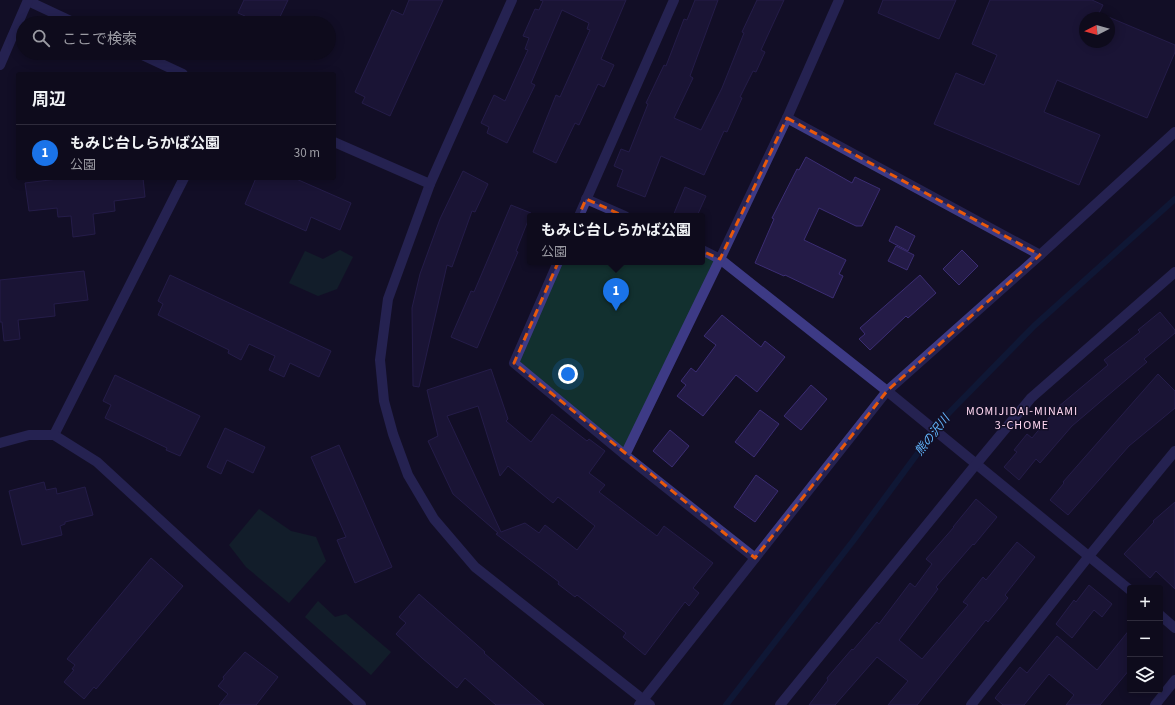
<!DOCTYPE html>
<html lang="ja">
<head>
<meta charset="utf-8">
<style>
	body { margin:0; font-family:"Source Sans 3","Noto Sans JP",sans-serif; background:#171425; color:#f1f3f6 }
	.controls { position:absolute; right:12px; bottom:12px; display:grid; overflow:hidden; border-radius:4px; box-shadow:0 2px 10px #0003 }
	.controls button { width:36px; height:36px; display:grid; place-items:center; padding:0; border:0; border-bottom:1px solid #2e2b3b; background:#0e0b1c; color:#f1f3f6; font:20px sans-serif }
	.compass { position:absolute; left:1079px; top:12px; width:36px; height:36px; border-radius:50%; background:#0e0b1c; box-shadow:0 2px 10px #0003; rotate:264deg }
	.you { position:absolute; left:568px; top:374px; width:14px; height:14px; margin:-10px; border:3px solid #fff; border-radius:50%; background:#1a73e8; box-shadow:0 0 0 6px #1a73e833 }
	.badge { display:grid; place-items:center; width:26px; height:26px; border-radius:50%; background:#1a73e8; color:#fff; font-size:13px; font-weight:700 }
	.pin { position:absolute; translate:-50% -33px; filter:drop-shadow(0 1px 2px #0008) }
	.pin::after { content:''; position:absolute; top:21px; width:14px; height:12px; background:inherit; clip-path:polygon(0 0,100% 0,50% 100%) }
	.popup { position:absolute; left:527px; top:213px; width:178px; height:52px; box-sizing:border-box; display:grid; place-content:center; border-radius:4px; background:#0e0b1c; filter:drop-shadow(0 1px 3px #0005); font-size:13px; white-space:nowrap; color:#9b9ba3 }
	.popup b { font-size:15px; color:#f1f3f6 }
	.popup::after { content:''; position:absolute; left:50%; top:100%; margin-left:-8px; border:8px solid transparent; border-top-color:#0e0b1c }
	.list { margin:0; padding:0; list-style:none }
	h2 { display:flex; justify-content:space-between; align-items:center; height:52px; margin:0; padding:0 16px; font-size:17px }
	h2 small { font-size:13px; font-weight:400; color:#9b9ba3 }
	.list li { display:grid; grid-template-columns:26px 1fr auto; gap:12px; align-items:center; box-sizing:border-box; height:56px; padding:0 16px; border-top:1px solid #2e2b3b }
	.list b { display:block; font-size:15px; white-space:nowrap }
	.list p { margin:0; font-size:13px; white-space:nowrap; color:#9b9ba3 }
	.list em { font-size:13px; font-style:normal; color:#9b9ba3 }
	.icon { flex:none; width:22px; height:22px; fill:none; stroke:currentColor; stroke-width:2; stroke-linecap:round; stroke-linejoin:round }
	.map { position:relative; flex:none; width:1175px; height:705px; overflow:hidden }
	.search { position:absolute; background:#0e0b1c; box-shadow:0 2px 10px #0003; left:16px; top:16px; width:320px; height:44px; display:flex; align-items:center; gap:10px; box-sizing:border-box; padding:0 14px; border-radius:22px; color:#9b9ba3; font-size:15px }
	.panel { position:absolute; background:#0e0b1c; box-shadow:0 2px 10px #0003; left:16px; top:72px; width:320px; height:108px; border-radius:4px }
	.map>svg:first-child { display:block }
	.green { fill:#12302f }
	.lines { fill:none; stroke-linecap:round; stroke-linejoin:round }
	.stream { stroke:#0c2248; stroke-width:6 }
	.building { fill:#241b47; stroke:#3b2d73; fill-rule:evenodd }
	.minor { stroke:#3d3a85; stroke-width:10 }
	.tertiary { stroke:#3d3a85; stroke-width:10 }
	.marked { fill:none; stroke:#e8590c; stroke-width:3; stroke-dasharray:8 5; stroke-linejoin:round }
	.labels { text-anchor:middle; stroke-width:3; stroke-linejoin:round; paint-order:stroke }
	.neighbourhood-label { font-size:12px; letter-spacing:1px; fill:#ffd6f0; stroke:#130f26 }
	.water-label { font-size:12px; font-style:italic; fill:#62b6ff; stroke:#130f26 }
</style>
</head>
<body>
<div class="map">
<svg width="1175" height="705" viewBox="0 0 1175 705">
	<rect width="100%" height="100%" fill="#130f26"/>
	<!-- green -->
	<g class="green">
		<path d="M340,250l13,7 -16,32 -19,7 -29,-13 16,-32 18,8z"/>
		<path d="M702,250l18,9 -95,196 -111,-92 44,-101h144z"/>
		<path d="M259,509l32,22 25,6 10,24 -37,42 -43,-36 -17,-22z"/>
		<path d="M318,601l17,16 11,-3 45,38 -20,23 -66,-58z"/>
	</g>
	<g class="lines">
		<!-- stream -->
		<path class="stream" d="M726,705l127,-164 90,-122 91,-93 141,-127"/>
	</g>
	<!-- building -->
	<g class="building">
		<path d="M244,0h44l-11,23h-35l3,-7 -7,-3z"/>
		<path d="M409,0h34l-53,116 -28,-13 3,-6 -10,-5 37,-82 11,5z"/>
		<path d="M540,0h86l-25,59 13,6 -10,22 -6,-3 -19,41 -4,-2 -19,40 -23,-11 23,-57 4,2 30,-67 -3,-1 2,-6 -27,-13 -31,73 4,2 -28,58 -20,-10 2,-6 -8,-4 13,-28 11,6 23,-51 -3,-1 4,-11 -6,-2 12,-27 4,1 4,-9z"/>
		<path d="M695,0h23l-28,76 3,2 -19,40 27,12 21,-42 22,-55 -2,-1 15,-32h27l-23,50 4,2 -9,20 -3,-1 -13,26 2,1 -15,34 -3,-1 -20,44 -43,-19 -16,41 -28,-11 6,-16 -9,-4 7,-17 8,3 19,-48 -2,-1 18,-38 2,1 18,-47 3,1z"/>
		<path d="M883,0h73l-17,39 -61,-26z"/>
		<path d="M990,0h102l11,5 -4,8 76,32v7l-28,66 -90,-38 -13,32 56,23 -21,50 -145,-61 22,-51 28,12 13,-30 -25,-11zM1085,18h24v24h-24z"/>
		<path d="M806,157l46,26 3,-6 25,12 -18,37h-6l-37,-18 -15,32 42,20 -7,14 4,2 -10,22 -48,-23 -1,1 -29,-13 19,-44 -2,-1 25,-49 2,1z"/>
		<path d="M463,171l25,13 -13,28 -3,-1 -20,56 -5,-2 -28,122 -6,-1 -1,-78 8,-34 20,-55z"/>
		<path d="M66,178h77l2,19 -31,4 1,10 -22,3 2,20 -22,3 -2,-21 -13,1 -1,-9 -28,3 -4,-28z"/>
		<path d="M256,178h38l57,25 -11,27 -29,-13 -5,14 -61,-27z"/>
		<path d="M685,187l21,9 -9,20h-24z"/>
		<path d="M511,205l20,8 -15,38 2,1 -41,96 -26,-11 20,-46 3,1z"/>
		<path d="M896,226l19,10 -7,15 -19,-10z"/>
		<path d="M896,246l18,9 -7,15 -19,-9z"/>
		<path d="M962,250l16,16 -19,19 -16,-16z"/>
		<path d="M84,271l4,29 -34,4 1,12 -37,4 2,19 -16,2 -2,-19h-2v-42z"/>
		<path d="M170,275l161,76 -12,26 -29,-14 -6,14 -15,-7 6,-14 -26,-12 -8,16 -13,-7 1,-3 -71,-35 5,-11 -5,-3z"/>
		<path d="M920,275l16,18 -28,25 -2,-2 -36,34 -11,-11 6,-5 -5,-6z"/>
		<path d="M1160,312l15,18v3l-31,26 3,3 -75,64 -32,37 -4,-4 -17,21 -15,-13 13,-15 -3,-2 13,-16 5,4 26,-31 50,-42 -4,-5 36,-28 -2,-2z"/>
		<path d="M722,315l39,32 4,-6 20,16 -28,35 -21,-17 -33,41 -26,-20 9,-11 -5,-4 10,-13 5,4 20,-27 -12,-9z"/>
		<path d="M491,369l17,50 -2,2 25,21 21,-28 35,27 2,-2 16,12 -16,22 16,12 -6,7 58,44 7,-10 49,37 -20,25 6,5 -10,13 -4,-4 -40,53 -22,-18 3,-4 -49,-38 -2,2 -17,-13 1,-2 -63,-48 2,-1 -45,-39 -25,-53 10,-5 -11,-46zM478,406l22,70 8,-10 45,37 5,-6 37,29 -18,24 -32,-25 -6,8 -14,-10 -24,9 -54,-116z"/>
		<path d="M1158,374l17,17v17l-46,38 -61,69 -18,-15 14,-17 -1,-1z"/>
		<path d="M115,375l85,41 -20,40 -14,-6 1,-2 -62,-30 6,-13 -8,-4z"/>
		<path d="M811,385l16,14 -26,31 -17,-14z"/>
		<path d="M760,410l19,14 -25,33 -19,-15z"/>
		<path d="M225,428l40,19 -12,26 -26,-13 -6,14 -14,-7z"/>
		<path d="M670,430l19,16 -17,21 -19,-16z"/>
		<path d="M339,445l53,122 -37,16 -18,-43 9,-3 -35,-80z"/>
		<path d="M756,475l22,16 -23,31 -21,-15z"/>
		<path d="M44,482l2,8 10,-2 1,6 28,-7 8,28 -28,7v2l-5,2 2,9 -40,10 -13,-54z"/>
		<path d="M976,499l21,18 -23,28 -1,-1 -37,43 2,2 -39,51 23,19 46,-54 -5,-3 20,-25 3,3 31,-38 18,15 -30,38 3,3 -20,24 -2,-2 -69,85h-29l20,-24 -31,-24 -42,48h-26l19,-25 -1,-2 25,-29 1,1 24,-28 2,2 31,-41 5,4 17,-23 -6,-5 28,-32h-1z"/>
		<path d="M1175,502v87l-19,-18 -6,7 -26,-24 30,-32 -1,-1z"/>
		<path d="M151,558l32,28 -87,103 -2,-2 -10,12 -20,-17 10,-12 -2,-1 3,-4 -8,-6z"/>
		<path d="M1089,585l23,19 -10,13 -8,-7 -22,28 -16,-14 18,-24 2,2z"/>
		<path d="M419,594l66,58 -1,1 60,52h-48l-31,-27 -8,10 -35,-30 -26,-24 10,-11 -7,-6z"/>
		<path d="M1130,629v40l-30,36h-34l8,-10 -25,-21 -25,31h-21l-8,-7 25,-31 7,6 30,-37 40,34z"/>
		<path d="M245,652l33,25 -22,28h-37l9,-11 -10,-8 6,-7 -1,-2z"/>
	</g>
	<g class="lines">
		<!-- minor -->
		<g class="minor">
			<path d="M787,118l253,137"/>
			<path d="M586,199l39,17"/>
			<path d="M579,216l95,-216"/>
			<path d="M702,250l18,9 167,132 243,199"/>
			<path d="M558,262l-44,101 111,92 130,103"/>
			<path d="M54,435l130,-257"/>
			<path d="M0,443l29,-8h25l43,27 264,243"/>
			<path d="M625,455l95,-196 67,-141 52,-118"/>
			<path d="M1160,615l15,13"/>
			<path d="M780,705l197,-242 54,-65 144,-126"/>
			<path d="M971,705l118,-149 86,-105"/>
			<path d="M1155,705l20,-25"/>
		</g>
		<!-- tertiary -->
		<g class="tertiary">
			<path d="M512,0l-82,184 -42,115 -8,61 4,41 9,33 15,41 26,44 41,48 175,138"/>
			<path d="M28,1l47,22"/>
			<path d="M138,53l45,21"/>
			<path d="M0,65l28,-65"/>
			<path d="M334,142l96,42"/>
			<path d="M639,705l248,-314 153,-136 135,-123"/>
		</g>
	</g>
	<!-- marked area -->
	<path d="M0 0H1175V705H0ZM787,118l253,137 -153,136 -132,167 -241,-195 72,-164 134,60z" fill="#130f26" fill-opacity=".55" fill-rule="evenodd"/>
	<path class="marked" d="M787,118l253,137 -153,136 -132,167 -241,-195 72,-164 134,60z"/>
	<g class="labels">
		<!-- neighbourhood labels -->
		<g class="neighbourhood-label">
			<text x="1022" y="415">MOMIJIDAI-MINAMI<tspan x="1022" dy="14">3-CHOME</tspan></text>
		</g>
		<!-- water labels -->
		<g class="water-label">
			<text transform="translate(932 435) rotate(-52)" y="4">熊の沢川</text>
		</g>
	</g>
</svg>
<div class="controls">
<button>+</button>
<button>−</button>
<button><svg class="icon" aria-label="layers" viewBox="0 0 24 24"><path d="M12 4l9 5-9 5-9-5zM3 14l9 5 9-5"/></svg></button>
</div>
<svg class="compass" viewBox="-18 -18 36 36"><path d="M0-13l5 13h-10z" fill="#e53935"/><path d="M0 13l5-13h-10z" fill="#9b9ba3"/></svg>
<div class="you"></div>
<div class="pin badge" style="left:616px;top:311px">1</div>
<div class="popup"><b>もみじ台しらかば公園</b>公園</div>
<div class="search"><svg class="icon" aria-label="search" viewBox="0 0 24 24"><circle cx="10" cy="10" r="6"/><path d="M15 15l6 6"/></svg>ここで検索</div>
<section class="panel">
<h2>周辺<small></small></h2>
<ul class="list">
<li><span class="badge">1</span><div><b>もみじ台しらかば公園</b><p>公園</p></div><em>30 m</em></li>
</ul>
</section>
</div>
</body>
</html>
